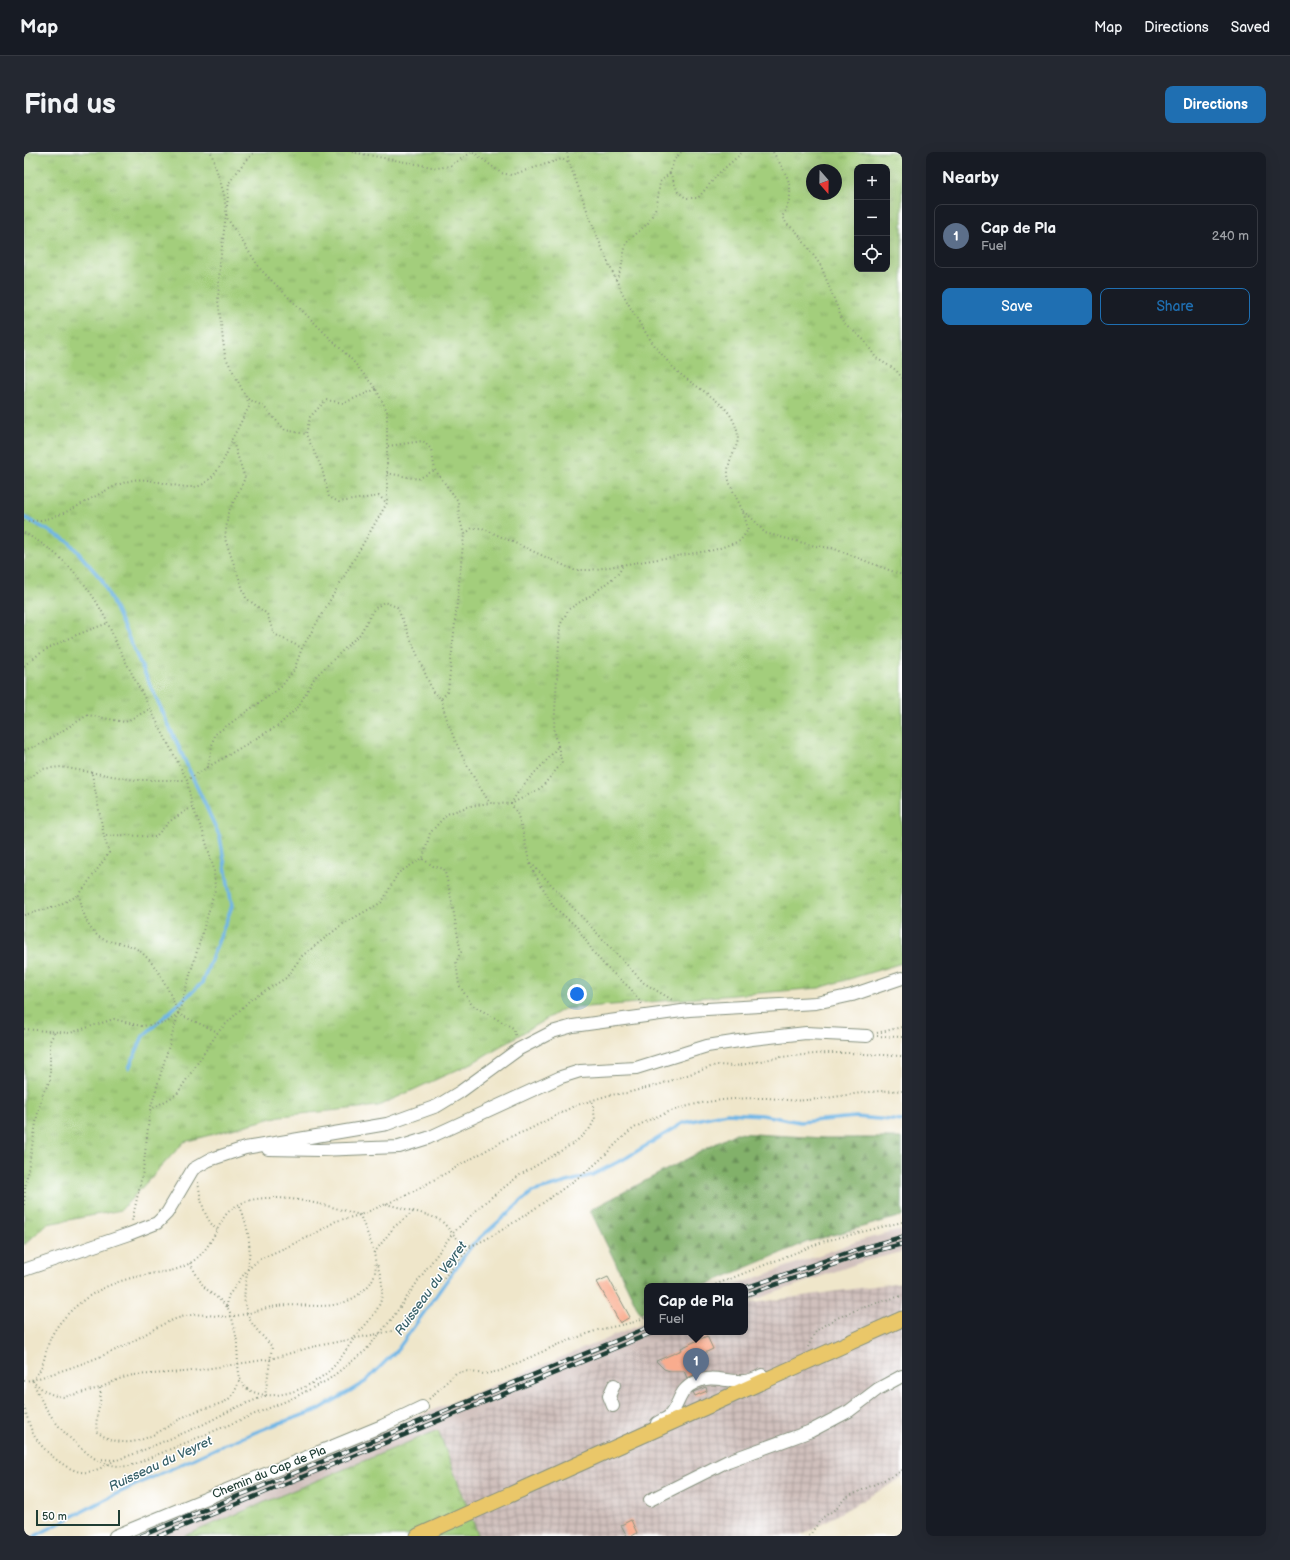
<!DOCTYPE html>
<html lang="en">
<head>
<meta charset="utf-8">
<style>
	body { margin:0; font-family:"Balsamiq Sans",sans-serif; background:#242831; color:#f1f3f6 }
	.controls { position:absolute; right:12px; top:12px; display:grid; overflow:hidden; border-radius:8px; box-shadow:0 4px 16px #0002 }
	.controls button { width:36px; height:36px; display:grid; place-items:center; padding:0; border:0; border-bottom:1px solid #363941; background:#171b24; color:#f1f3f6; font:20px sans-serif }
	.compass { position:absolute; left:782px; top:12px; width:36px; height:36px; border-radius:50%; background:#171b24; box-shadow:0 4px 16px #0002; rotate:160deg }
	.scale { position:absolute; left:12px; bottom:10px; width:84px; box-sizing:border-box; padding-left:4px; border:2px solid #1f3d34; border-top:0; font-size:11px; line-height:14px; white-space:nowrap; color:#1f3d34; -webkit-text-stroke:3px #fff; paint-order:stroke }
	.you { position:absolute; left:553px; top:842px; width:14px; height:14px; margin:-10px; border:3px solid #fff; border-radius:50%; background:#1a73e8; box-shadow:0 0 0 6px #1a73e833 }
	.badge { display:grid; place-items:center; width:26px; height:26px; border-radius:50%; background:#1f6fb2; color:#fff; font-size:13px; font-weight:700 }
	.pin { position:absolute; translate:-50% -33px; filter:drop-shadow(0 1px 2px #0008) }
	.pin::after { content:''; position:absolute; top:21px; width:14px; height:12px; background:inherit; clip-path:polygon(0 0,100% 0,50% 100%) }
	.popup { position:absolute; left:620px; top:1131px; width:104px; height:52px; box-sizing:border-box; display:grid; place-content:center; border-radius:8px; background:#171b24; filter:drop-shadow(0 1px 3px #0005); font-size:13px; white-space:nowrap; color:#9ea1a6 }
	.popup b { font-size:15px; color:#f1f3f6 }
	.popup::after { content:''; position:absolute; left:50%; top:100%; margin-left:-8px; border:8px solid transparent; border-top-color:#171b24 }
	.list { margin:0; padding:0; list-style:none }
	h2 { display:flex; justify-content:space-between; align-items:center; height:52px; margin:0; padding:0 16px; font-size:17px }
	h2 small { font-size:13px; font-weight:400; color:#9ea1a6 }
	.list li { display:grid; grid-template-columns:26px 1fr auto; gap:12px; align-items:center; box-sizing:border-box; height:64px; margin:0 8px 8px; padding:0 8px; border:1px solid #363941; border-radius:8px }
	.list b { display:block; font-size:15px; white-space:nowrap }
	.list p { margin:0; font-size:13px; white-space:nowrap; color:#9ea1a6 }
	.list em { font-size:13px; font-style:normal; color:#9ea1a6 }
	.actions { display:flex; gap:8px; padding:12px 16px }
	.actions a { flex:1; padding:9px 0; border:1px solid #1f6fb2; border-radius:8px; text-align:center; font-size:14px; color:#1f6fb2 }
	.actions .main { background:#1f6fb2; color:#fff }
	.icon { flex:none; width:22px; height:22px; fill:none; stroke:currentColor; stroke-width:2; stroke-linecap:round; stroke-linejoin:round }
	.map { position:relative; flex:none; width:878px; height:1384px; overflow:hidden; border-radius:8px }
	header { display:flex; align-items:center; gap:24px; box-sizing:border-box; height:56px; padding:0 20px; background:#171b24; border-bottom:1px solid #363941 }
	header strong { font-size:19px }
	nav { display:flex; gap:22px; margin-inline-start:auto; font-size:14px }
	.intro { display:flex; align-items:center; justify-content:space-between; box-sizing:border-box; height:96px; padding:0 24px }
	h1 { margin:0; font-size:28px }
	.button { padding:10px 18px; border-radius:8px; background:#1f6fb2; color:#fff; font-size:14px; font-weight:700 }
	main { display:flex; gap:24px; padding:0 24px }
	aside { flex:1; background:#171b24; border-radius:8px; box-shadow:0 4px 16px #0002 }
	.map>svg:first-child { display:block }
	.industrial { fill:url(#industrial-grid) }
	.railway { fill:#d0c0bc }
	.grass { fill:url(#grass-tufts); stroke:#618658; fill-rule:evenodd }
	.forest { fill:url(#forest-firs); stroke:#507750 }
	.lines { fill:none; stroke-linecap:round; stroke-linejoin:round }
	.stream { stroke:#70b6e6; stroke-width:3.5 }
	.building { fill:#f9ac8e }
	.minor-casing { stroke:#87927f; stroke-width:14 }
	.major-casing { stroke:#87927f; stroke-width:17 }
	.path { stroke:#87927f; stroke-width:2; stroke-dasharray:1 3; stroke-linecap:butt }
	.minor { stroke:#fff; stroke-width:12 }
	.major { stroke:#eac769; stroke-width:15 }
	.rail-casing { stroke:#1f3d34; stroke-width:4.5 }
	.rail { stroke:#fff; stroke-width:3; stroke-dasharray:9; stroke-linecap:butt }
	.labels { text-anchor:middle; stroke-width:3; stroke-linejoin:round; paint-order:stroke }
	.street-label { font-size:12px; fill:#1f3d34; stroke:#fff }
	.water-label { font-size:13px; font-style:italic; fill:#376169; stroke:#fff }
</style>
</head>
<body>
<header>
<strong>Map</strong>
<nav><a>Map</a><a>Directions</a><a>Saved</a></nav>
</header>
<div class="intro"><h1>Find us</h1><a class="button">Directions</a></div>
<main>
<div class="map">
<svg width="878" height="1384" viewBox="0 0 878 1384">
	<defs>
		<pattern id="industrial-grid" width="8" height="8" patternUnits="userSpaceOnUse"><rect width="8" height="8" fill="#d0c0bc"/><path d="M0 4h8M4 0v8" fill="none" stroke="#a89d9a"/></pattern>
		<pattern id="grass-tufts" width="24" height="20" patternUnits="userSpaceOnUse"><rect width="24" height="20" fill="#a3ce7b"/><path d="M3 7l-1-3M5 7V3M7 7l1-3M15 17l-1-3M17 17v-4M19 17l1-3" fill="none" stroke="#84a866"/></pattern>
		<pattern id="forest-firs" width="22" height="20" patternUnits="userSpaceOnUse"><rect width="22" height="20" fill="#82b16b"/><path d="M5 1l3.5 6h-7zM16 11l3.5 6h-7z" fill="#6a9159"/></pattern>
	</defs>
	<rect width="100%" height="100%" fill="#fff"/>
	<filter id="ink" filterUnits="userSpaceOnUse"><feTurbulence type="fractalNoise" baseFrequency=".025" numOctaves="2"/><feDisplacementMap in="SourceGraphic" scale="8" xChannelSelector="R" yChannelSelector="G"/><feConvolveMatrix kernelMatrix="1 2 1 2 8 2 1 2 1" color-interpolation-filters="sRGB"/></filter>
	<filter id="wash" filterUnits="userSpaceOnUse"><feTurbulence type="fractalNoise" baseFrequency=".012" numOctaves="4" result="noise"/><feDisplacementMap in="SourceGraphic" scale="16" xChannelSelector="R" yChannelSelector="G"/><feGaussianBlur stdDeviation="0.9" result="paint"/><feColorMatrix in="noise" values="0 0 0 0 0 0 0 0 0 0 0 0 0 0 0 0 0 1.4 0 .05"/><feComposite in="paint" operator="in"/></filter>
	<g filter="url(#wash)">
		<rect width="100%" height="100%" fill="#efe6ca"/>
		<!-- industrial -->
		<path class="industrial" d="M878,1130v196l-102,58h-325l3,-2 -40,-104 237,-98h70v-28z"/>
		<!-- railway -->
		<g class="railway">
			<path d="M878,1078v22l-37,9 -120,42v-17h-11l124,-45z"/>
			<path d="M623,1170v10h28l-491,204h-57z"/>
		</g>
		<!-- grass -->
		<g class="grass">
			<path d="M0,0h878v811l-83,25 -256,21 -91,54 -94,43 -98,10 -96,26 -63,68 -74,14 -23,21zM833,15h30v102h-30zM788,18h24v24h-24z"/>
			<path d="M414,1278l40,105 -3,1h-291z"/>
		</g>
		<!-- forest -->
		<path class="forest" d="M712,981l89,5h77v78l-95,26 -104,44h-56v24l-7,3 -50,-103z"/>
		<g class="lines">
			<!-- stream -->
			<g class="stream">
				<path d="M0,365l45,25 33,38 118,257 12,69 -30,77 -59,53 -14,32"/>
				<path d="M11,1384l79,-41 107,-49 50,-20 47,-16 47,-28 33,-33 74,-104 60,-53 60,-17 34,-17 57,-35 44,-10 35,2 38,7 56,-5 46,4"/>
			</g>
		</g>
		<g id="blocks">
			<!-- building -->
			<g class="building">
				<path d="M584,1125l22,40 -10,6 -23,-41z"/>
				<path d="M683,1184l6,13 -13,6 3,6 -7,4 4,8 -13,5 -3,-7h-14l-6,-2 -8,-8 26,-11 -1,-2z"/>
				<path d="M682,1235l1,4 -12,5 -2,-4z"/>
				<path d="M607,1368l6,13 -5,3h-5l-6,-11z"/>
			</g>
		</g>
	</g>
	<g filter="url(#ink)">
		<use href="#blocks" fill-opacity="0" stroke="#87927f" stroke-width="1"/>
		<g class="lines">
			<defs>
				<g id="minor">
					<path d="M244,997l51,1 80,-3 29,-9 133,-61 19,-6 56,-3 71,-22 45,-7 54,-6 61,3"/>
					<path d="M0,1118l105,-36 28,-11 10,-10 26,-44 16,-9 36,-12 142,-24 50,-18 23,-14 59,-43 33,-17 21,-6 116,-16 127,-7 36,-8 50,-17"/>
					<path d="M589,1254l-4,-10 5,-11"/>
					<path d="M633,1271c4,-3 10,-4 13,-8 11,-13 8,-25 26,-33 15,-7 27,-1 42,-1 9,1 17,-2 24,-6"/>
					<path d="M626,1348l78,-39 83,-30 38,-20 29,-22 24,-13"/>
					<path d="M91,1384l267,-110 40,-19"/>
				</g>
				<path id="major" d="M394,1384l484,-217"/>
			</defs>
			<!-- minor casing -->
			<use href="#minor" class="minor-casing"/>
			<!-- major casing -->
			<use href="#major" class="major-casing"/>
			<!-- path -->
			<g class="path">
				<path d="M328,0l85,16 13,-2 22,-14"/>
				<path d="M449,0l28,21 10,2 51,-16 7,4"/>
				<path d="M657,0l-7,8 -4,13 8,19 8,6h12l21,-25 24,-21"/>
				<path d="M749,0c15,25 25,37 9,65l6,8 8,6 25,35 22,56 22,19 11,17 20,12 6,8"/>
				<path d="M874,0l4,2"/>
				<path d="M203,54l2,-23 16,-22 10,-9"/>
				<path d="M202,62l-6,49 -2,37 7,56 25,49 -18,34 13,39 -17,35 -3,26 21,59 21,16 7,20 28,14"/>
				<path d="M592,128l5,-11 5,-26 23,-21 8,-17 3,-23 10,-9"/>
				<path d="M352,237l-32,14 -18,-3 -16,17 -4,17 16,35 7,28 10,5 40,-6 8,7"/>
				<path d="M224,247l15,7 22,24 21,4"/>
				<path d="M364,294l35,-5 8,8 4,21 23,31 1,15 5,19"/>
				<path d="M363,321l31,6 17,-9"/>
				<path d="M719,359l12,10 10,12 50,13 17,2 70,27"/>
				<path d="M0,369c43,2 71,-32 109,-41 20,-4 56,15 72,3 14,-10 21,-27 27,-43"/>
				<path d="M0,381c43,22 75,63 91,108l72,139 5,26 11,26 11,37 1,21 -65,220 -7,61 -11,50"/>
				<path d="M0,514c24,-22 55,-32 84,-43"/>
				<path d="M417,547c9,37 28,73 49,104l21,1 6,9 5,15 7,33 4,10 21,36 23,20 17,26 12,14 25,22 12,17"/>
				<path d="M534,594l-4,-17 6,-104 9,-16 24,-15 26,-21 4,-8"/>
				<path d="M534,594l4,17 -21,25 -30,16c13,-25 31,-35 47,-58z"/>
				<path d="M0,598l15,-5 49,-30 37,7 25,-13"/>
				<path d="M184,615l71,-42 19,-18 17,-30 45,-43 14,-25 10,-7 13,5 36,85 8,7 7,-8 16,-156 8,-7h10l92,42h16l124,-20 26,-9 8,-11c-2,-7 -3,-14 -6,-20 -5,-13 -15,-26 -14,-40 3,-23 18,-25 4,-52 -9,-17 -38,-32 -53,-45 -7,-6 -14,-15 -20,-22 -43,-55 -65,-124 -90,-188l-2,-11"/>
				<path d="M68,622l12,62"/>
				<path d="M0,630l17,-13 20,-2 74,13h52l21,-13 6,-32 67,-48 13,-17 8,-22 85,-145v-92l-11,-22 -24,-29 -91,-90 -34,-52 -3,-24 -13,-42"/>
				<path d="M399,707l10,7 11,3c8,27 11,55 17,83l-5,10 3,23 13,20 41,23 3,10"/>
				<path d="M507,711l113,120 30,18"/>
				<path d="M0,763l31,-8 24,-12"/>
				<path d="M154,861c-9,-23 -21,-50 -41,-64 -11,-7 -25,-5 -36,-11 -15,-9 -18,-27 -22,-43l30,-42 -5,-17 22,-1 29,2 15,-16 22,-14"/>
				<path d="M0,877l46,4 44,-14 27,7 25,-3 12,-9 40,18"/>
				<path d="M853,881l25,-6"/>
				<path d="M853,884l25,1"/>
				<path d="M126,958l27,-16 41,-62 32,-32 36,-22 16,-22 41,-32 39,-22 16,-29 25,-15 7,-25 17,-19 23,-8 20,-3"/>
				<path d="M174,1030c3,18 5,35 19,48"/>
				<path d="M362,1052c13,4 45,10 55,17 9,7 17,24 30,24 15,0 107,-66 122,-79 17,-14 30,-33 50,-43 39,-20 78,-25 121,-25 13,0 28,4 42,2 33,-2 63,-11 96,-9"/>
				<path d="M0,1053l1,-17 12,-71 6,-24 7,-12v-40l5,-9"/>
				<path d="M350,1101l20,-26 19,-15"/>
				<path d="M166,1111c4,7 8,15 12,21 6,9 18,14 25,23 5,7 7,20 9,29 3,13 -1,44 10,52 25,17 63,1 83,-17 11,-10 18,-23 26,-34 9,-11 22,-23 26,-37 3,-13 0,-24 -4,-36"/>
				<path d="M688,1134l113,-45 77,-19"/>
				<path d="M203,1155l1,-11 6,-8 13,-18 13,-11 51,-23 25,-15 24,-6 47,-20 103,-58 18,-7 46,-24 35,-11 18,-2 34,-9 55,-19 20,1 44,-9 47,-4h20l55,3"/>
				<path d="M784,1195c2,-4 4,-10 7,-14 11,-15 68,-33 87,-37"/>
				<path d="M8,1228l12,11 12,5 8,1 36,-9 19,-9 14,-4 52,-3 85,-13 42,-12 80,-16 16,-12 64,-74"/>
				<path d="M0,1229l8,-1c13,-13 11,-21 17,-38 4,-12 15,-25 25,-34 22,-20 47,-29 76,-34 9,-2 19,-2 27,-5 27,-9 33,-27 46,-50 23,-39 102,-14 137,-4 7,20 26,52 8,71 -28,30 -56,16 -91,20 -15,2 -29,9 -44,10 -14,2 -28,-3 -42,-1 -27,4 -47,22 -71,33 -28,13 -58,23 -88,32"/>
				<path d="M9,1229c12,33 32,56 61,77"/>
				<path d="M76,1236c3,16 -6,28 -3,44 10,7 20,11 34,10 23,-3 42,-21 63,-30 10,-4 22,-6 32,-11 8,-5 11,-14 14,-23"/>
				<path d="M405,1247l27,-26 9,-2 19,3 16,-3 57,-26 41,-15 37,-8 12,-6"/>
				<path d="M0,1254c3,10 5,20 10,29 7,14 36,40 53,37 10,-1 20,-7 28,-12"/>
				<path d="M70,1306c13,7 22,9 36,8l161,-67 37,-19 37,-29 26,-31 36,-52 26,-35 31,-30 36,-28 54,-32 15,-13 6,-11 -3,-20"/>
				<path d="M74,1307l19,1 22,-8 63,-27 33,-17 30,-12 7,-49c-8,-10 -20,-20 -24,-32 -8,-18 0,-39 1,-57 2,-19 -3,-37 -10,-54"/>
				<path d="M785,1384l13,-18 15,-10 8,-10 52,-24 5,-4"/>
			</g>
			<!-- minor -->
			<use href="#minor" class="minor"/>
			<!-- major -->
			<use href="#major" class="major"/>
			<defs>
				<g id="rail">
					<path d="M721,1136l117,-40 40,-11"/>
					<path d="M721,1143l119,-41 38,-10"/>
					<path d="M117,1384l506,-208"/>
					<path d="M135,1384l495,-204"/>
				</g>
			</defs>
			<!-- rail casing -->
			<use href="#rail" class="rail-casing"/>
			<!-- rail -->
			<use href="#rail" class="rail"/>
		</g>
	</g>
	<g class="labels">
		<!-- street labels -->
		<g class="street-label">
			<text transform="translate(245 1320) rotate(-22)" y="4">Chemin du Cap de Pla</text>
		</g>
		<!-- water labels -->
		<g class="water-label">
			<text transform="translate(406 1136) rotate(-54)" y="5">Ruisseau du Veyret</text>
			<text transform="translate(136 1311) rotate(-25)" y="5">Ruisseau du Veyret</text>
		</g>
	</g>
</svg>
<div class="controls">
<button>+</button>
<button>−</button>
<button><svg class="icon" aria-label="locate" viewBox="0 0 24 24"><circle cx="12" cy="12" r="6"/><path d="M12 2v4M12 18v4M2 12h4M18 12h4"/></svg></button>
</div>
<svg class="compass" viewBox="-18 -18 36 36"><path d="M0-13l5 13h-10z" fill="#e53935"/><path d="M0 13l5-13h-10z" fill="#9ea1a6"/></svg>
<div class="scale">50 m</div>
<div class="you"></div>
<div class="pin badge" style="left:672px;top:1229px;background:#5c6f8a">1</div>
<div class="popup"><b>Cap de Pla</b>Fuel</div>
</div>
<aside>
<h2>Nearby<small></small></h2>
<ul class="list">
<li><span class="badge" style="background:#5c6f8a">1</span><div><b>Cap de Pla</b><p>Fuel</p></div><em>240 m</em></li>
</ul>
<div class="actions"><a class="main">Save</a><a>Share</a></div>
</aside>
</main>
</body>
</html>
